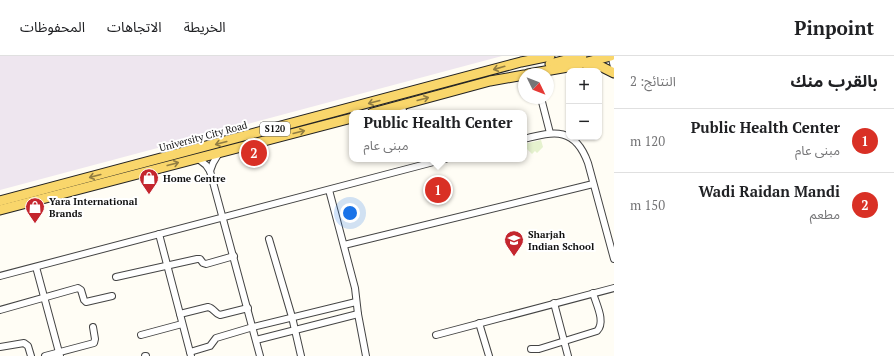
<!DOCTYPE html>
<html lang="ar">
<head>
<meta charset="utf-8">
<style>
	body { margin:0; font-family:"PT Serif","Noto Sans Arabic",serif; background:#f6f6f6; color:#202124; direction:rtl }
	.controls { position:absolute; right:12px; top:12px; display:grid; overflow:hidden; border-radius:8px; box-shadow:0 1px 3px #0004 }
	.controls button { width:36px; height:36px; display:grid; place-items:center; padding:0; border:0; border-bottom:1px solid #e0e0e0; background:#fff; color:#202124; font:20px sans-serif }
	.compass { position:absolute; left:518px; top:12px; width:36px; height:36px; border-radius:50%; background:#fff; box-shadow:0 1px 3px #0004; rotate:133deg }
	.you { position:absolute; left:350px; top:157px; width:14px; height:14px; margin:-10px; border:3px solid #fff; border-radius:50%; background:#1a73e8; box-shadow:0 0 0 6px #1a73e833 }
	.badge { display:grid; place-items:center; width:26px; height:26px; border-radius:50%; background:#d93025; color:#fff; font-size:13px; font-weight:700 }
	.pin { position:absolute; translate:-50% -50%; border:2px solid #fff; box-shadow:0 1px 4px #0006 }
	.popup { position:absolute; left:349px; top:54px; width:178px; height:52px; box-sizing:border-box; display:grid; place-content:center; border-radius:8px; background:#fff; filter:drop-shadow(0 1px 3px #0005); font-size:13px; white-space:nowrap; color:#757577 }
	.popup b { font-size:15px; color:#202124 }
	.popup::after { content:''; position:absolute; left:50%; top:100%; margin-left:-8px; border:8px solid transparent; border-top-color:#fff }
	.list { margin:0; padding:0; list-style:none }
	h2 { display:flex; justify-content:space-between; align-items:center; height:52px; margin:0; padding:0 16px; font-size:17px }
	h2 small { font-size:13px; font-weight:400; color:#757577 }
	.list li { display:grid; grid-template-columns:26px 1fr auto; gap:12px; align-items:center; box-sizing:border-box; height:64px; padding:0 16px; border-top:1px solid #e0e0e0 }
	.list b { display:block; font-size:15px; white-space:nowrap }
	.list p { margin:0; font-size:13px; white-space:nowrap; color:#757577 }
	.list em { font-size:13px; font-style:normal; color:#757577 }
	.map { position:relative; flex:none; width:614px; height:300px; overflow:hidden; direction:ltr }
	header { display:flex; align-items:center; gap:24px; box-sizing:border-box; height:56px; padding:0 20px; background:#fff; border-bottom:1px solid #e0e0e0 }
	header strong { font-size:19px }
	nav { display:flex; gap:22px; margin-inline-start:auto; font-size:14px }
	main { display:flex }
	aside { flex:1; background:#fff }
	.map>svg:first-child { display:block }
	.industrial { fill:#eee6ef }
	.pitch { fill:#e6f2cf }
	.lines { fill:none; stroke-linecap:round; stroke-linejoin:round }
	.minor-casing { stroke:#444; stroke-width:8 }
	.tertiary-casing { stroke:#444; stroke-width:9 }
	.primary-casing { stroke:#222; stroke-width:11 }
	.minor { stroke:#fff; stroke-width:6 }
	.tertiary { stroke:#fff; stroke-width:7 }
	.primary { stroke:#f9d66b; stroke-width:9 }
	.oneway { stroke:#917d42 }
	.labels { text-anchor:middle; stroke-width:4; stroke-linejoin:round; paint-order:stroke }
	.shield { fill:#fff; stroke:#585858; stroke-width:1 }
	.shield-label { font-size:9px; font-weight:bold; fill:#111 }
	.street-label { font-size:10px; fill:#111; stroke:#fff }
	.poi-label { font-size:10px; font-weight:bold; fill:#111; stroke:#fff; text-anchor:start }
</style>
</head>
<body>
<header>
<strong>Pinpoint</strong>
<nav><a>الخريطة</a><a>الاتجاهات</a><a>المحفوظات</a></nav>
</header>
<main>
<aside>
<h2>بالقرب منك<small>النتائج: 2</small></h2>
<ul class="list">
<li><span class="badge">1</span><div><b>Public Health Center</b><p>مبنى عام</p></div><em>120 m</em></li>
<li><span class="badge">2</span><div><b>Wadi Raidan Mandi</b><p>مطعم</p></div><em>150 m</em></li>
</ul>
</aside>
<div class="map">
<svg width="614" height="300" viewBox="0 0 614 300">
	<rect width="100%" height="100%" fill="#fffdf5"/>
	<!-- industrial -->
	<path class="industrial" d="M0,0h502l-502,134z"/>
	<!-- pitch -->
	<path class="pitch" d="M541,84l2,7 -6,6 -2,-2 -3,3 -8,-8v-2z"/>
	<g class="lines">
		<defs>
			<g id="minor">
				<path d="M541,42l9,35"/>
				<path d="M401,49l3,8"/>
				<path d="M524,83c31,-8 51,-12 64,24l26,96"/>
				<path d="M197,102l9,7 4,6 50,185"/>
				<path d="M210,115l3,-8 6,-10"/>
				<path d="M329,134l26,98 3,26 8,42"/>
				<path d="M159,178l32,122"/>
				<path d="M269,183l23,78 9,39"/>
				<path d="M344,189l249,-61"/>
				<path d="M36,211l24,89"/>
				<path d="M0,220l445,-117"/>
				<path d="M116,221l81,-18h3l3,4 3,1 28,-8"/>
				<path d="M554,247l14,53"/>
				<path d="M0,254l78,-22 3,2 3,10 2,2 26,-6"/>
				<path d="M180,258l28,-7c6,1 7,7 12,8l28,-7"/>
				<path d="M479,267l10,33"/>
				<path d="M141,279l41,-11"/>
				<path d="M436,279l178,-47"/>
				<path d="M256,284l102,-26"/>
				<path d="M0,291l24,-4 4,3 3,10"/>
				<path d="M531,293h8l58,-18c9,-9 -1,-27 -4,-38"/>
				<path d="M190,296l20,-6 6,-8 37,-11 103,-25"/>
				<path d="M45,300l49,-13 1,-4 -2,-12"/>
				<path d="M145,300h1"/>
			</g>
			<path id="tertiary" d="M612,0l2,9"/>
			<g id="primary">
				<path d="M550,8l32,-8"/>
				<path d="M587,9h11l16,8"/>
				<path d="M528,18l40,-7 43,-11"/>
				<path d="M372,57l118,-32 34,-6"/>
				<path d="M0,145l521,-139 29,-6"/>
				<path d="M0,154l352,-92"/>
			</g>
		</defs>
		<!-- minor casing -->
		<use href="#minor" class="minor-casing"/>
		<!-- tertiary casing -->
		<use href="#tertiary" class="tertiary-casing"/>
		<!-- primary casing -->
		<use href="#primary" class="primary-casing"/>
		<!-- minor -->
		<use href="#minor" class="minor"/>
		<!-- tertiary -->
		<use href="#tertiary" class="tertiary"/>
		<!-- primary -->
		<use href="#primary" class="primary"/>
	</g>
	<!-- one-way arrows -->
	<defs><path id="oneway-shaft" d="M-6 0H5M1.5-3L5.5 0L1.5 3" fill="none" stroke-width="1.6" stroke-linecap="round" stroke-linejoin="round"/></defs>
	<g class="oneway">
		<use href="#oneway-shaft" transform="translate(499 12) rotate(164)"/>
		<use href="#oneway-shaft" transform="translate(423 43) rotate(-15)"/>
		<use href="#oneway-shaft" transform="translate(374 46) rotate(165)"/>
		<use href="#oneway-shaft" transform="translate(299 76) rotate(-14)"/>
		<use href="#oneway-shaft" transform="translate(221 87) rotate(165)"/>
		<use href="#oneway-shaft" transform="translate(173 108) rotate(-15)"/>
		<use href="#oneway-shaft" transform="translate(95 120) rotate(165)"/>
	</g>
	<!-- icons -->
	<defs>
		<symbol id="shop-pin" viewBox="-11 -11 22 30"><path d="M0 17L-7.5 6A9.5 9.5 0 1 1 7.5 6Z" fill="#c4262e" stroke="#fff"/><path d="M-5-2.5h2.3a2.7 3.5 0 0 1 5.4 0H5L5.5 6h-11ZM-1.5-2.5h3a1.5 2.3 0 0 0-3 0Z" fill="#fff"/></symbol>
		<symbol id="school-pin" viewBox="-11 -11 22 30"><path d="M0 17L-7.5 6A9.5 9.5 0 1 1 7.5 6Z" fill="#c4262e" stroke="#fff"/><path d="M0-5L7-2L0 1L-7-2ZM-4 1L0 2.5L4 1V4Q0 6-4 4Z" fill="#fff"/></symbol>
	</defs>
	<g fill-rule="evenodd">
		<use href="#shop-pin" x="138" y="111" width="22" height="30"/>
		<use href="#shop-pin" x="24" y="140" width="22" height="30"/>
		<use href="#school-pin" x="503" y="173" width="22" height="30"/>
	</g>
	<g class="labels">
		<!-- shield labels -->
		<rect class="shield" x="260" y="66" width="30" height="14" rx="3"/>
		<g class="shield-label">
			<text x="275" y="76">S120</text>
		</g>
		<!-- street labels -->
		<g class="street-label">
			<text transform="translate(203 80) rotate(-15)" y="4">University City Road</text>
		</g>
		<!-- poi labels -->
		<g class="poi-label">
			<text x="163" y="126">Home Centre</text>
			<text x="49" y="149">Yara International<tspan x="49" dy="12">Brands</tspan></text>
			<text x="528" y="182">Sharjah<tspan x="528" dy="12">Indian School</tspan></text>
		</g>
	</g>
</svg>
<div class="controls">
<button>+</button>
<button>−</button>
</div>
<svg class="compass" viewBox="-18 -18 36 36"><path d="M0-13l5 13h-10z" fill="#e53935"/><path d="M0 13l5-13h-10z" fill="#757577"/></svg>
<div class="you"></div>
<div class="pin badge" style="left:438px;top:134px">1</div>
<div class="popup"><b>Public Health Center</b>مبنى عام</div>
<div class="pin badge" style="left:254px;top:97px">2</div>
</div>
</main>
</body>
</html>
